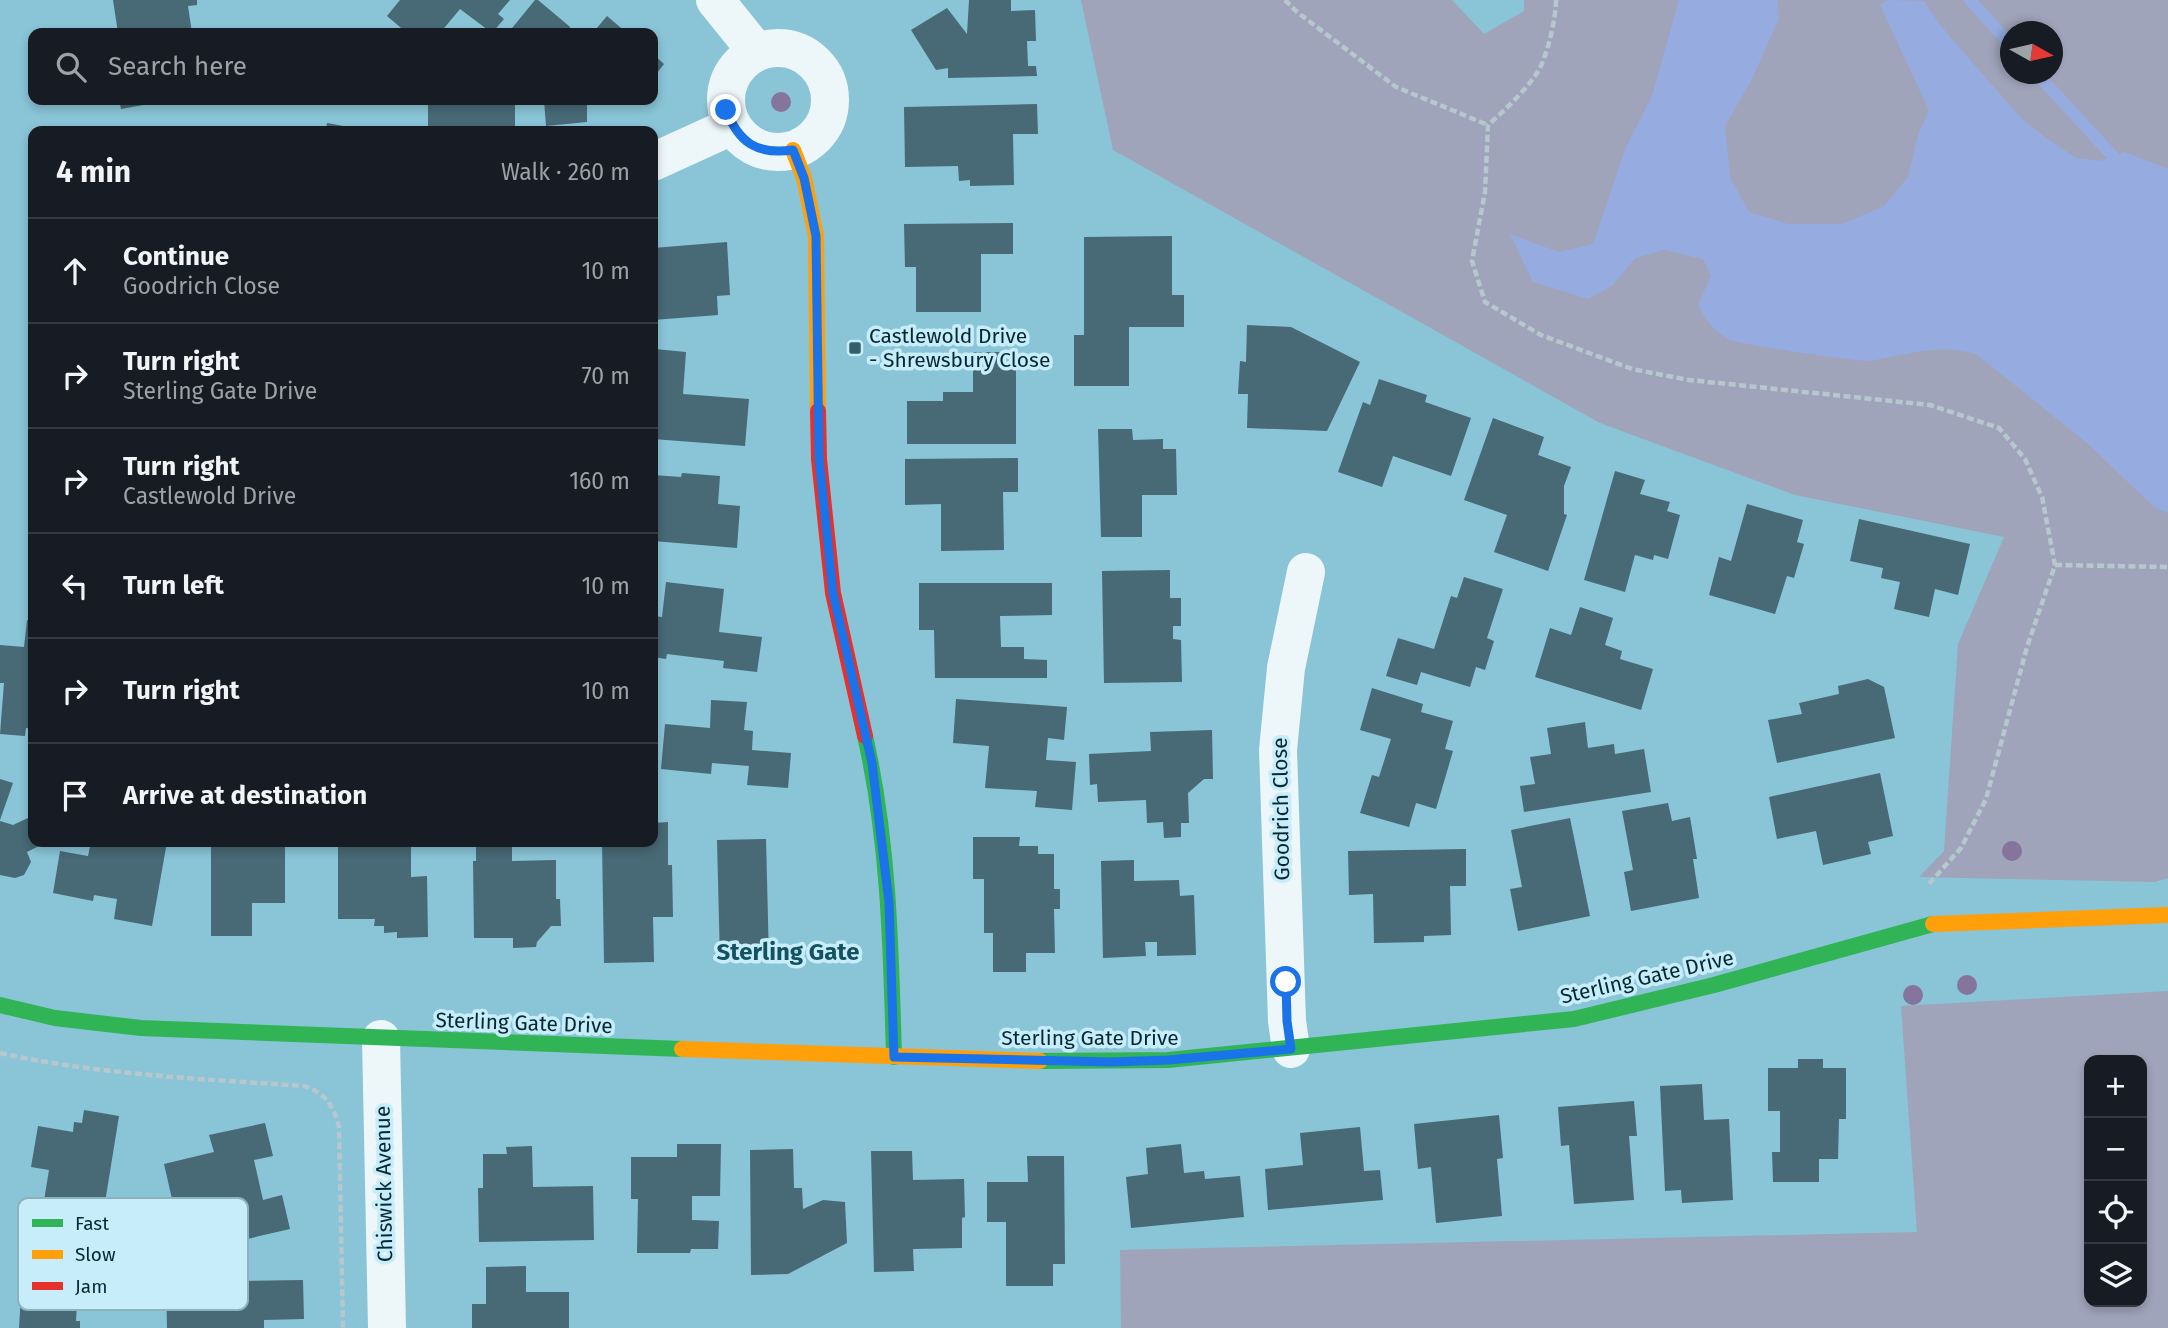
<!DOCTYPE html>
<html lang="en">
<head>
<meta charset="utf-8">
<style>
	body { margin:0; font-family:"Fira Sans",sans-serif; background:#20242c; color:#f1f3f6 }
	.controls { position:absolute; right:21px; bottom:21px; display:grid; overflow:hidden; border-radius:14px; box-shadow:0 4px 10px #0003 }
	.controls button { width:63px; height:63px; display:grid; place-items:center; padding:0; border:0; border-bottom:2px solid #363941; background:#171b24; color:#f1f3f6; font:35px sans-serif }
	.compass { position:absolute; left:2000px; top:21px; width:63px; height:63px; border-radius:50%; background:#171b24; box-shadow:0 4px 10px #0003; rotate:98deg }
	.stop { position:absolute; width:21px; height:21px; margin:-16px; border:5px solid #1a73e8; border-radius:50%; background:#fff }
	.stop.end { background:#1a73e8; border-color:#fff; box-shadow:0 2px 7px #0008 }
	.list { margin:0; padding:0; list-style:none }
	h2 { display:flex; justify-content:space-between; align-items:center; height:91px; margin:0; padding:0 28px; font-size:30px }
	h2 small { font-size:23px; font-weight:400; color:#9ea1a6 }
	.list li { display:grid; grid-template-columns:46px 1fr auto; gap:21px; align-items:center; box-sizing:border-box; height:105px; padding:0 28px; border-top:2px solid #363941 }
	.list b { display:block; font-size:26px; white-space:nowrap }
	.list p { margin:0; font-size:23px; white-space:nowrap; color:#9ea1a6 }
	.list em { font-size:23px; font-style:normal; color:#9ea1a6 }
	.icon { flex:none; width:38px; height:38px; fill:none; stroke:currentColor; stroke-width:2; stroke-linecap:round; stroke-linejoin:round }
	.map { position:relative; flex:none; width:2168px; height:1328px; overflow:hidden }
	.search { position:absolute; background:#171b24; box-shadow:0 4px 10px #0003; left:28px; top:28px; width:630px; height:77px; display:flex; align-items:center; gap:18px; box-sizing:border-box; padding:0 24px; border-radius:14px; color:#9ea1a6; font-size:26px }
	.panel { position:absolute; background:#171b24; box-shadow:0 4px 10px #0003; left:28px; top:126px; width:630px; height:721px; border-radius:14px }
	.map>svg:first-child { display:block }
	.green { fill:#9fa4ba; fill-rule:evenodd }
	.water { fill:#96ace0 }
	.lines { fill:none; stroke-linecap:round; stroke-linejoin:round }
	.stream { stroke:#96ace0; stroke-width:12 }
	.building { fill:#486976 }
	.path { stroke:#b6c8ce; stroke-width:4.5; stroke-dasharray:7 3.5; stroke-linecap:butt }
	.street { stroke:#edf6f9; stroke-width:38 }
	.fast { stroke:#30b455; stroke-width:16 }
	.slow { stroke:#ff9f0a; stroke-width:16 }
	.jam { stroke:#e5322d; stroke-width:16 }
	.tree { fill:#85759c }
	.route { stroke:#1a73e8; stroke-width:9 }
	.poi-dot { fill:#335f6c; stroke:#c7edfa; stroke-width:2.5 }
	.labels { text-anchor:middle; stroke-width:7; stroke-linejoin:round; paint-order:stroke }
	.poi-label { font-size:21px; fill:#042933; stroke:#c7edfa; text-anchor:start }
	.street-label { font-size:21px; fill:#042933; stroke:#c7edfa }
	.quarter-label { font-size:24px; font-weight:bold; fill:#145262; stroke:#c7edfa }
	.key { fill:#c7edfa; stroke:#8cb2be; stroke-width:2 }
	.key-label { font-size:19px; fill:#042933 }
</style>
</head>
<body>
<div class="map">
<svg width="2168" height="1328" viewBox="0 0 2168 1328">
	<rect width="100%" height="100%" fill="#89c4d7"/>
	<!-- green -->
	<g class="green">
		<path d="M1081,0h371l32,34 40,-23v-11h644v878l-13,4 -236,-5 25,-26 14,-207 46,-107 -209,-42 -195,-72 -487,-273zM2010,32h42v42h-42z"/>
		<path d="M2168,991v337h-1047l-1,-78 797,-18 -16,-226zM2089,1060h53v242h-53z"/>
	</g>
	<!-- water -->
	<path class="water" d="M1679,0h98l2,18 -27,61 -27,47 5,51 19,35 39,12h54l42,-18 24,-29 10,-42 11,-25 -49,-105 7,-5 37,1 16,24 38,44 44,50 24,19 30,20 24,3 24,-9 44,17v344l-14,-6 -67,-64 -111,-89c-37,-11 -70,1 -107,7 -10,1 -130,-17 -139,-21 -16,-9 -24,-19 -32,-35l13,-29 -8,-17 -39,-9 -29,8 -22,27 -25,14 -55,-17 -23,-48 49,18 34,-8 33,-97 26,-51z"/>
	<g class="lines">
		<!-- stream -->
		<g class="stream">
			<path d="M1970,0l40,44"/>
			<path d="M2037,74l85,92"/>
		</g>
	</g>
	<!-- building -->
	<g class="building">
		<path d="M113,0h84v5l-9,1 4,27h-74z"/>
		<path d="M400,0h110l-12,14 6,5 -12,14 -32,-24 -20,24h-33l-20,-17z"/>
		<path d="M535,0h3l31,26 5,7h-66z"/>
		<path d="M969,0h42v11l24,-1 1,31h-9l1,25h8l1,10 -89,2v-10l-12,2 -25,-40 36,-22 20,26z"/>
		<path d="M607,16l20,17h-45l14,-4z"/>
		<path d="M653,54l11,10 -11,14z"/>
		<path d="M119,100h40l1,2 -39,7z"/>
		<rect x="428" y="100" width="87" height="31"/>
		<path d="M544,100h43v22l-41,4z"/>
		<path d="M1037,104l1,30h-25l1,51 -44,1v-6l-11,1 -1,-15 -53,1 -1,-60z"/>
		<path d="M327,123l33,6v2h-34z"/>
		<path d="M1013,223v31h-32v58h-65v-45h-11l-1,-43z"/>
		<path d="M1172,236v59h12v32h-55v59h-55v-51h10v-98z"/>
		<path d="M727,242l3,53 -13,1 1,19 -65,5v-72z"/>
		<path d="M1247,325l44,2 69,35 -33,69 -80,-3 1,-34h-10l2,-33 6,1z"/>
		<path d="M655,349l31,3 -3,42 66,5 -4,47 -92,-7v-80z"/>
		<path d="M973,352h32l-1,12h12v80h-109v-43h36v-9h30z"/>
		<path d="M1379,379l48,16 -2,7 46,16 -20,58 -58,-20 -11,31 -44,-15 25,-70 7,3z"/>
		<path d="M1493,418l51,19 -6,18 33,12 -7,19v28l3,1 -19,56 -54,-19 13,-37 -43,-15z"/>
		<path d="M1098,429h34l1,11 30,-1v10h13l1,46h-35v42h-41z"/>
		<path d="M1018,458v34h-15l1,58 -63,1v-47l-36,1v-46z"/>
		<path d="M1615,471l30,9 -5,14 30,8 -3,9 13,4 -12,44 -14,-4 -1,5 -18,-5 -10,37 -41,-12z"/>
		<path d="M682,473l38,3 -2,28 22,2 -3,42 -84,-7v-66l28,2z"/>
		<path d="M1747,504l56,16 -6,22 7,2 -10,34 -7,-2 -12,38 -66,-19 10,-38 12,4z"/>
		<path d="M1859,519l111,25 -12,51 -23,-6 -6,28 -35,-8 6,-27 -19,-4 2,-10 -33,-7z"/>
		<path d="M1170,570v28h11v28h-8v13l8,1 1,42 -78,1 -2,-112z"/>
		<path d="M1464,577l39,12 -16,49 7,3 -9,29 -9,-3 -6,20 -49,-15 -4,13 -31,-9 12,-38 36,11 17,-53 6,2z"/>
		<path d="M666,582l58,7 -5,43 43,5 -5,35 -34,-4 1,-7 -57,-7 -1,5 -13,-2v-41l9,1z"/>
		<path d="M919,583h133v32l-52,1 1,31h23v12l23,1v18h-112l-1,-48h-15z"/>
		<path d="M1580,607l33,11 -8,27 17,6 -2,8 33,10 -12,41 -106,-33 15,-49 21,7z"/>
		<path d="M27,620l6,1v108l-7,-1 -1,8 -25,-2 4,-51h-4v-38l24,2z"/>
		<path d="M1868,679l16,8 11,51 -118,25 -9,-43 34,-6 -3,-11 40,-9 -1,-8z"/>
		<path d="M1372,688l51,16 -2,8 32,9 -8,28 8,2 -17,58 -20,-6 -7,24 -49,-14 12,-38 7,2 12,-38 -31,-9z"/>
		<path d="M956,699l111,8 -3,33 -16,-2 -2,22 30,2 -4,48 -37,-3 2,-16 -52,-3 4,-42 -36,-3z"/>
		<path d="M711,700l36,2 -3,28 9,1 -1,19 39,3 -3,35 -41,-3 2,-19 -37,-3 -1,11 -50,-5 4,-45 45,4z"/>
		<path d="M1585,722l3,26 26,-4 1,10 29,-5 7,43 -127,20 -4,-26 15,-2 -5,-27 21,-3 -4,-26z"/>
		<path d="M1212,730l1,49h-9l-16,14 1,30h-8v14l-17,1 -1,-16 -16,1 -1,-23 -48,2 -1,-18 -7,1 -1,-31 62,-3 -1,-19z"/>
		<path d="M1880,773l13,63 -25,6 3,12 -48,11 -7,-34 -39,8 -8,-42z"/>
		<path d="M0,779l13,4 -13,37z"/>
		<path d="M1668,803l4,18 18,-4 7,42h-4l6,39 -68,13 -7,-39 9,-2 -11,-59z"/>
		<path d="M30,817l3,8v17h9l1,2 -16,8 4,10 -7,13 -9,3 -15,-3v-54l13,4z"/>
		<path d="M1570,818l20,98 -72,15 -8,-42 12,-2 -11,-57z"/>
		<path d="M668,822v43h4l1,52h-20l1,45 -50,1 -2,-121h51v-19z"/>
		<path d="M973,837h47l-1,9h19v8h16v35h6v20h-6l1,44h-29v19h-33v-39h-9v-54h-11z"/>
		<path d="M766,839l3,121 -49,1 -3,-121z"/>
		<path d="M91,842h76l-15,84 -38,-7 3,-20 -23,-4 -1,6 -40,-8 7,-42 28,5z"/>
		<path d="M211,842h74v61h-33v33h-41z"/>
		<path d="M338,842h27v3l46,-1v33l16,-1 1,61 -31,1v-6l-13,1v-7h-10l1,-7h-37z"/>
		<path d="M476,847h36v14l44,-1v39h4l1,27h-10l-14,16 -1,5 -23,1v-10h-39l-1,-77h3z"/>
		<path d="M1466,849v37h-16l1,49 -27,1v6l-50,1 -1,-49 -24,1 -1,-44z"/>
		<path d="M1134,860v21l45,-1 1,16 14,-1 2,60 -39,1v-14h-12l1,14 -43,2 -2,-97z"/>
		<path d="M1798,1059h25v9h23v51h-7l-1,40h-19v23h-46l-1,-30h8v-41h-12v-43h30z"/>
		<path d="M1702,1084l2,36 25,-1 4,81 -51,3 -1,-13 -16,1 -5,-105z"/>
		<path d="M1634,1101l3,35h-8l5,64 -60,4 -5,-59 -8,1 -3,-39z"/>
		<path d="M84,1110l35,6 -17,105 -24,-4 -2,20 -37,-6 10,-61 -18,-3 7,-41 35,6 1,-10 8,1z"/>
		<path d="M1499,1115l4,43 -6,1 5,57 -66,7 -5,-56 -13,2 -4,-45z"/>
		<path d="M265,1123l8,33 -19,4 9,40 19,-5 8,34 -82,19 -7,-30 10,-3 -3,-10 -33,7 -11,-48 50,-12 -5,-17z"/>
		<path d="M1360,1127l4,44 16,-1 3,30 -115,10 -3,-41 38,-4 -3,-32z"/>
		<path d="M677,1144h44l-1,52h-28v24l27,1 -1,28h-27l-1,4h-53l1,-54h-7v-42h46z"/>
		<path d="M1181,1144l3,29 20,-2 1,8 35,-3 4,41 -113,11 -5,-51 22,-3 -2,-26z"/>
		<path d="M532,1146l1,41 60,-1 1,54 -115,2 -1,-54h5v-34h24l-1,-7z"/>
		<path d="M793,1149l1,39h8l1,21 20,-9 22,2 2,41 -59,31 -37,1 -1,-125z"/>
		<path d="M871,1151h41l1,29 51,-1 1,38 -3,1v30l-49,1 1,22 -40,1z"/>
		<path d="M1027,1156h37l1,108h-12v22h-47v-64h-19v-40h41z"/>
		<path d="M23,1262l49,3 -2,36 7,1 -1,19h4v7h-61z"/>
		<path d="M526,1266v26h43v36h-97v-24h14v-37z"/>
		<path d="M303,1280l1,39 -40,1v8h-97l-1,-46z"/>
	</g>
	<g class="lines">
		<!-- path -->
		<g class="path">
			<path d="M1285,0l12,12 99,75 92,38"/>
			<path d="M1556,0c0,19 -9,58 -19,73 -13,19 -32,37 -49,52l-3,67 -13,69 13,41 56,33 91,34 57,11 241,25 69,23 26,31 17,38 13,68 -28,82 -41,152 -25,49 -33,37"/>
			<path d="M2055,565l113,2"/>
			<path d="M0,1053c101,22 202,26 304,33 21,7 30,20 35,41l4,201"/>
		</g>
		<!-- street -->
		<g class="street">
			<path d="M715,0l42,52"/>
			<circle cx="778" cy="100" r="52"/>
			<path d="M653,162l79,-36"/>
			<path d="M381,1039l6,289"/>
			<path d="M1291,1049l-4,-28 -9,-271 8,-82 20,-96"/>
		</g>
		<!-- fast -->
		<g class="fast">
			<path d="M865,736c24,105 26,214 29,321"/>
			<path d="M0,1005l55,13 86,10 541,21"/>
			<path d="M1040,1061l128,-1 406,-41 140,-34 219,-61"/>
		</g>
		<!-- slow -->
		<g class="slow">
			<path d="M793,150l11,28 12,58 2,175"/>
			<path d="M1933,924l235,-9"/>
			<path d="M682,1049l358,12"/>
		</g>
		<!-- jam -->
		<path class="jam" d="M818,411l1,48 14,134 32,143"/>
	</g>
	<!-- trees -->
	<g class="tree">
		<circle cx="781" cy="102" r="10"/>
		<circle cx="2012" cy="851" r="10"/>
		<circle cx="1967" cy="985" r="10"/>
		<circle cx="1913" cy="995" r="10"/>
	</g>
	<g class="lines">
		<!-- route -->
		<path class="route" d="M726,110c13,33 31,45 67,40l11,28 12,58 3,222 14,135 39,170 17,139 5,155 217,5 57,-2 123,-11 -4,-28 -1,-39"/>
	</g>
	<!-- markers -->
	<rect class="poi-dot" x="848" y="341" width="14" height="14" rx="3.5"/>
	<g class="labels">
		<!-- poi labels -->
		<g class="poi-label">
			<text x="869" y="343">Castlewold Drive<tspan x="869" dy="24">- Shrewsbury Close</tspan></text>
		</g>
		<!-- street labels -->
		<g class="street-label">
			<text transform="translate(1281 809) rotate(-91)" y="7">Goodrich Close</text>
			<text transform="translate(1647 977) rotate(-13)" y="7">Sterling Gate Drive</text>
			<text transform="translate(524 1023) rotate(2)" y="7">Sterling Gate Drive</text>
			<text x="1090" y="1045">Sterling Gate Drive</text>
			<text transform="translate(384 1184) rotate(-91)" y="7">Chiswick Avenue</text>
		</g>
		<!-- quarter labels -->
		<g class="quarter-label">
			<text x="788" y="960">Sterling Gate</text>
		</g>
	</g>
	<!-- legend -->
	<rect x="18" y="1198" width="230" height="112" rx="10" class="key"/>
	<rect x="32" y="1219" width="31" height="8" fill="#30b455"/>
	<rect x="32" y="1250" width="31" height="9" fill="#ff9f0a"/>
	<rect x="32" y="1282" width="31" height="8" fill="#e5322d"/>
	<g class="key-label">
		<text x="75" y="1230">Fast</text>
		<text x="75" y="1261">Slow</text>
		<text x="75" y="1293">Jam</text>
	</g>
</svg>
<div class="controls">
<button>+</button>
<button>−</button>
<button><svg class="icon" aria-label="locate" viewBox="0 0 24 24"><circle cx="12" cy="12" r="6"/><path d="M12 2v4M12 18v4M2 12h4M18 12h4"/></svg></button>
<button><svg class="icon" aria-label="layers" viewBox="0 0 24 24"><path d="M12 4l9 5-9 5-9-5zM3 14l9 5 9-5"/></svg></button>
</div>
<svg class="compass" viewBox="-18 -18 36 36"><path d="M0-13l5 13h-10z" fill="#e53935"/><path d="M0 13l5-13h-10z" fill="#9ea1a6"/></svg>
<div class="stop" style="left:1286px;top:982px"></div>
<div class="stop end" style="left:726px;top:110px"></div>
<div class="search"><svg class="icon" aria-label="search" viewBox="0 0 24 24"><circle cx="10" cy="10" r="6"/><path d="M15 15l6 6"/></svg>Search here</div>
<section class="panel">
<h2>4 min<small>Walk · 260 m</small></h2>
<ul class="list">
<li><svg class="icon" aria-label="ahead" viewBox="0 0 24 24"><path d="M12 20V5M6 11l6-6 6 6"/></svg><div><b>Continue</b><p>Goodrich Close</p></div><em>10 m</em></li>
<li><svg class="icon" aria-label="right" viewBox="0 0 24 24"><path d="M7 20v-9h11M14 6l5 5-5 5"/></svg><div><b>Turn right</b><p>Sterling Gate Drive</p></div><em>70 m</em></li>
<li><svg class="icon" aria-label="right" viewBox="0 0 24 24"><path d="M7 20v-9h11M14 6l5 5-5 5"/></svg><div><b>Turn right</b><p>Castlewold Drive</p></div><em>160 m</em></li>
<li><svg class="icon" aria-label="left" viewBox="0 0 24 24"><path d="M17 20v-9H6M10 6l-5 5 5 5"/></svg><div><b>Turn left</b></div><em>10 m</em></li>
<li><svg class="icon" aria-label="right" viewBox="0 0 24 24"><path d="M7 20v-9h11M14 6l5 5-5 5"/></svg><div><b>Turn right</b></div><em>10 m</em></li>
<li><svg class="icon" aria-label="arrive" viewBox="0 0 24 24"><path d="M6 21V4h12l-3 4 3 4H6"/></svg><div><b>Arrive at destination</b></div></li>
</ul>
</section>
</div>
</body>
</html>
